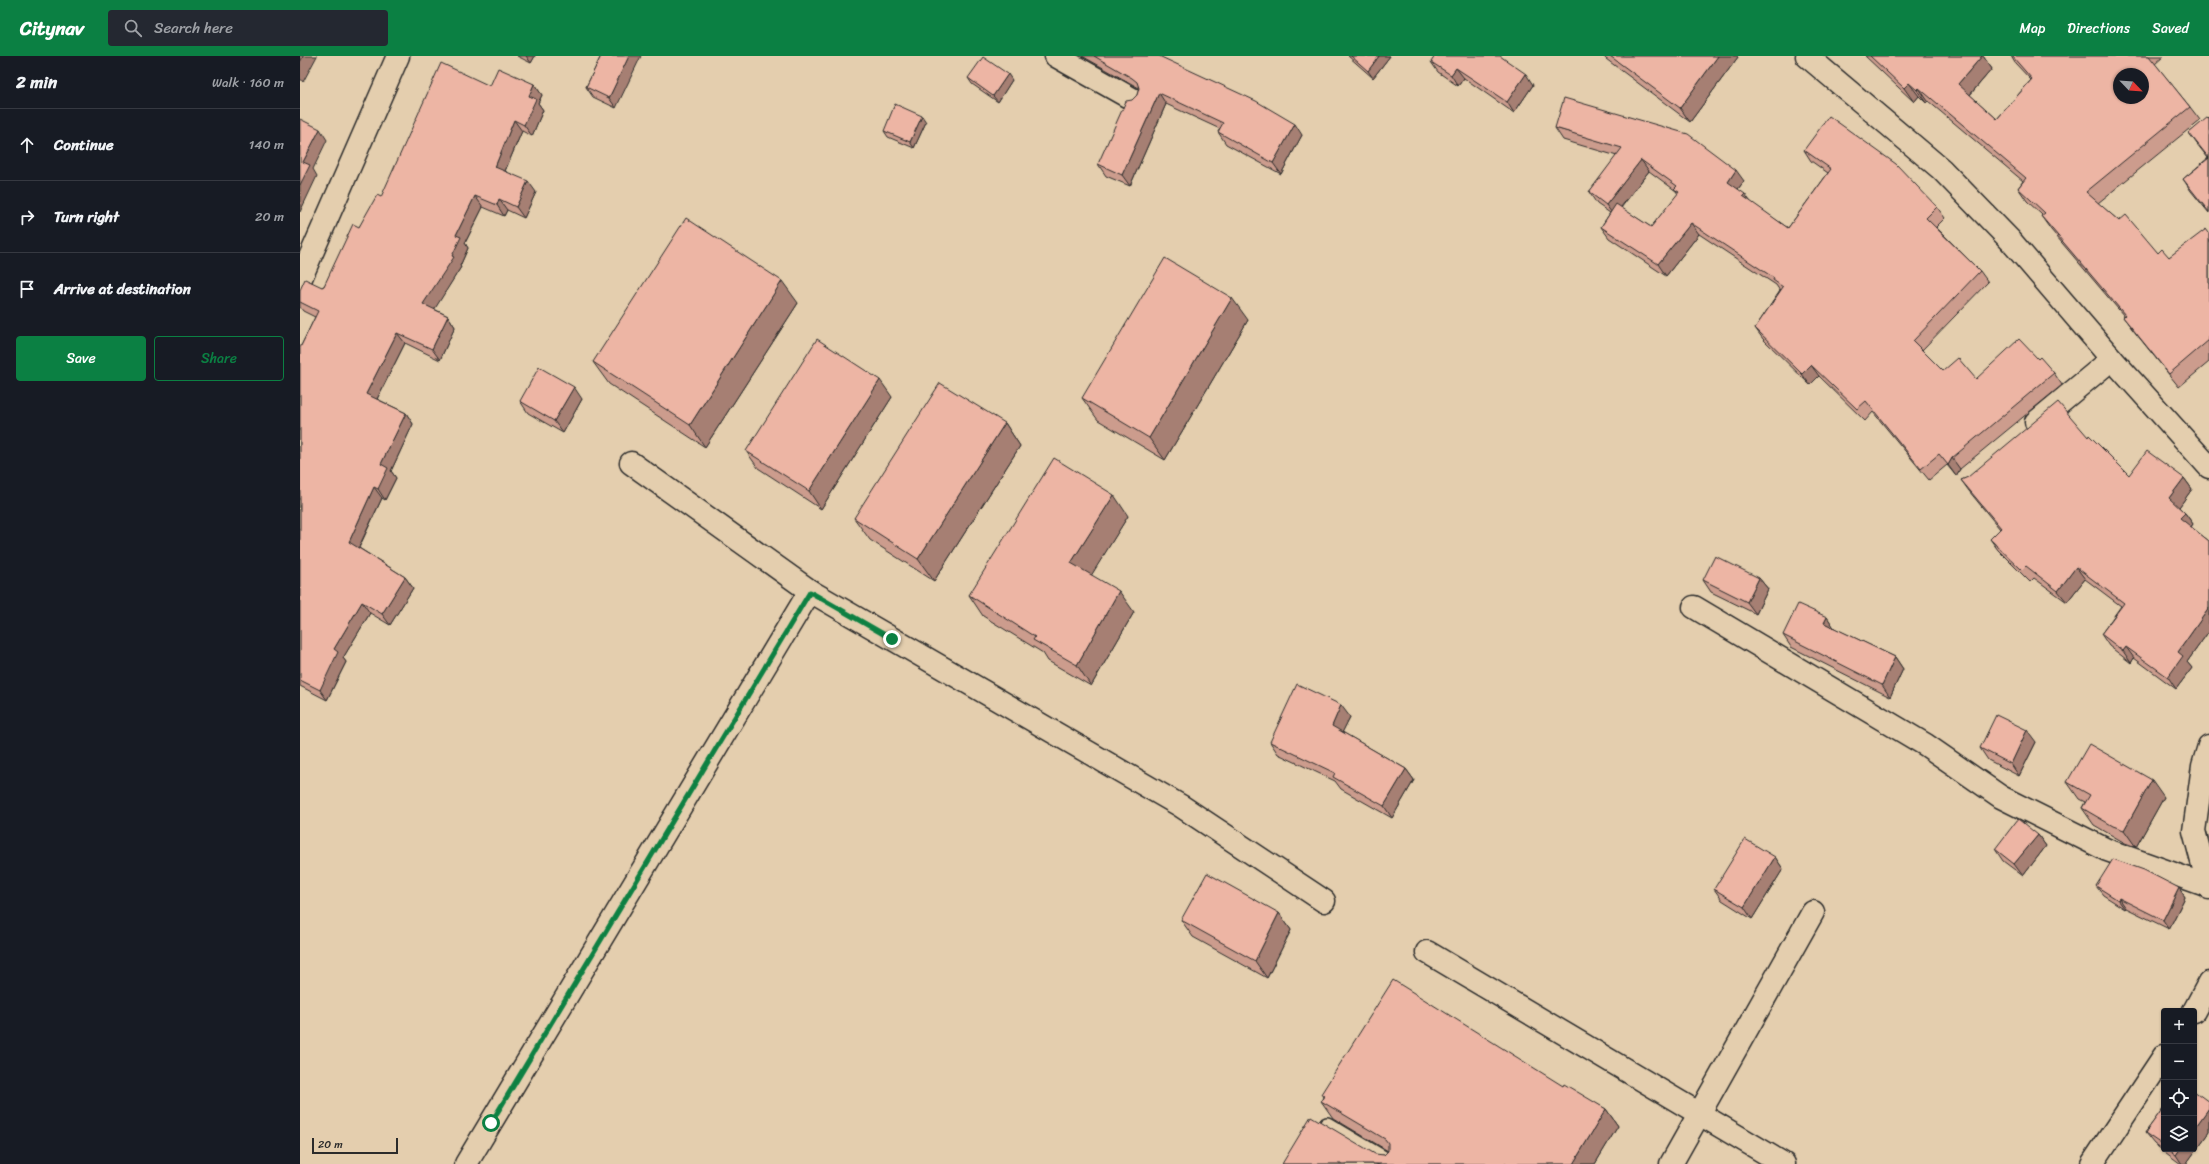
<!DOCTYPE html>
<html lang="en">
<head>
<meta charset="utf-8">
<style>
	body { margin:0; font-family:Sriracha,sans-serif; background:#242831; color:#f1f3f6 }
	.controls { position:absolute; right:12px; bottom:12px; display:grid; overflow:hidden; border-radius:4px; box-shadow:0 1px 3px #0004 }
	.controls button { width:36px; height:36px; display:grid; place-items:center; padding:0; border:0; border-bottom:1px solid #363941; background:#171b24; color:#f1f3f6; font:20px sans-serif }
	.compass { position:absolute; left:1813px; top:12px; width:36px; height:36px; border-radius:50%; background:#171b24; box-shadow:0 1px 3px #0004; rotate:115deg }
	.scale { position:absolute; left:12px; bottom:10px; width:86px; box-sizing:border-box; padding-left:4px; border:2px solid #2b2b2b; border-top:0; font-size:11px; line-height:14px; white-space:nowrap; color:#2b2b2b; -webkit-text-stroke:3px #e4ceae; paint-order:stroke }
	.stop { position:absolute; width:12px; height:12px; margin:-9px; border:3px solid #0b8043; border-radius:50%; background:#fff }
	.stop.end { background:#0b8043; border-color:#fff; box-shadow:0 1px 4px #0008 }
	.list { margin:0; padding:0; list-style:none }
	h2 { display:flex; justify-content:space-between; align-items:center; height:52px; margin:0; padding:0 16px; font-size:17px }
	h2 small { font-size:13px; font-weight:400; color:#9ea1a6 }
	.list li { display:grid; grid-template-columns:26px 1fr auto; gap:12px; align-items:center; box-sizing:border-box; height:72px; padding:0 16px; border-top:1px solid #363941 }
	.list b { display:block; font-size:15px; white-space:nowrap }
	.list em { font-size:13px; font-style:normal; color:#9ea1a6 }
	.actions { display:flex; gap:8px; padding:12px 16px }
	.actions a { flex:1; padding:9px 0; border:1px solid #0b8043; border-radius:4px; text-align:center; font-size:14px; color:#0b8043 }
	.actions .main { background:#0b8043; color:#fff }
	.icon { flex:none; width:22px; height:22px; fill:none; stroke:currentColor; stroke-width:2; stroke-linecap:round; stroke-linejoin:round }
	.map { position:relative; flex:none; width:1909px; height:1108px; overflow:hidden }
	header { display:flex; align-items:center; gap:24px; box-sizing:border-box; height:56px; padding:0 20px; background:#0b8043; color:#fff }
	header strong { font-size:19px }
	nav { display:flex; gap:22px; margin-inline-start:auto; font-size:14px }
	.search { width:280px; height:36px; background:#242831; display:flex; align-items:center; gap:10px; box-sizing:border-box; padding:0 14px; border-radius:4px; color:#9ea1a6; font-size:15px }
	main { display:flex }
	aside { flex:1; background:#171b24 }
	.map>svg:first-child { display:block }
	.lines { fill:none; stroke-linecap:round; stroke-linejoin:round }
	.service-casing { stroke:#2b2b2b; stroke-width:18 }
	.minor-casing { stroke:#2b2b2b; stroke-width:25 }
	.service { stroke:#e4ceae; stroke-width:15 }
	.minor { stroke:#e4ceae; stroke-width:22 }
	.wall { fill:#cc9c8d; stroke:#2b2b2b; fill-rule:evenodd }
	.shaded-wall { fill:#a67f73; stroke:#2b2b2b }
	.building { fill:#edb5a4; stroke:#2b2b2b; fill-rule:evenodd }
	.route { stroke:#0b8043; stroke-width:5 }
</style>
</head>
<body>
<header>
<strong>Citynav</strong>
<div class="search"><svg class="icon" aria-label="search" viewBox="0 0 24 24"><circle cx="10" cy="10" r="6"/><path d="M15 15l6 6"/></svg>Search here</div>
<nav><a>Map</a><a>Directions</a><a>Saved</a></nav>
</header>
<main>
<aside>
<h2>2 min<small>Walk · 160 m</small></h2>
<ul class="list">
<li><svg class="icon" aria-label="ahead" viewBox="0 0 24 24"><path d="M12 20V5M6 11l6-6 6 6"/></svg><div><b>Continue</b></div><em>140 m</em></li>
<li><svg class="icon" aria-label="right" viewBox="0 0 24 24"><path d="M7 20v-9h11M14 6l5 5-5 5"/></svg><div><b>Turn right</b></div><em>20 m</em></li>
<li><svg class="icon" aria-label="arrive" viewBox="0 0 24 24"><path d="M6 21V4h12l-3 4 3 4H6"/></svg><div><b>Arrive at destination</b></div></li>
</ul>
<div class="actions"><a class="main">Save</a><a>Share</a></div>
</aside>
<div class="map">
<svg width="1909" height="1108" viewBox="0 0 1909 1108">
	<rect width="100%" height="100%" fill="#e4ceae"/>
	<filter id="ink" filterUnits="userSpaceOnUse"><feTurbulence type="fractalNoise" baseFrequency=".025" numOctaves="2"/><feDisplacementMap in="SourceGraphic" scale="8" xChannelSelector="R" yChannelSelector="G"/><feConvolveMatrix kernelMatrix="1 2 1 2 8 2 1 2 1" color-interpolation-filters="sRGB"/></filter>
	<g filter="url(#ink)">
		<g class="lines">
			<defs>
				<path id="service" d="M1027,1069l65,39"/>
				<g id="minor">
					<path d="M756,0l78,44"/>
					<path d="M1507,0l134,113 69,71 102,119 97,108"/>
					<path d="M0,224l98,-224"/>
					<path d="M1736,366l76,-63"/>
					<path d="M331,407l179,128 371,215 143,95"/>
					<path d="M1394,551l232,138 75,52 106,53 101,36"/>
					<path d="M1909,690l-6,20 -9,65 15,57"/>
					<path d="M1127,896l357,212"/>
					<path d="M1894,955l15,-28"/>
					<path d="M166,1108l344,-573"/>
					<path d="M1371,1108l142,-252"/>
					<path d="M1792,1108l72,-108"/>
				</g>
			</defs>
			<!-- service casing -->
			<use href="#service" class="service-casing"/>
			<!-- minor casing -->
			<use href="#minor" class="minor-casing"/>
			<!-- service -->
			<use href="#service" class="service"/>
			<!-- minor -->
			<use href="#minor" class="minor"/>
		</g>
		<!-- wall -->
		<g class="wall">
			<path d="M217,0h18l-4,7z"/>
			<path d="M301,0l15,52 -23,-11 -7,-10z"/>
			<path d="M782,0h77l143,79 -21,39 -55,-30 -8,-12 2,-3 -54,-25 -36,82 -24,-10 -8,-12 34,-64 5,-5 2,-7z"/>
			<path d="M1048,0h42l-17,22z"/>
			<path d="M1303,0h134l1,1 -48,65 -84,-63z"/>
			<path d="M1565,0h118l9,13 -22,26 27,24 34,-39 -16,-17 -4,-7h153l-9,8 35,43 10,13 -102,83 21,18 39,32 11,4 40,-24v129l-30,25 -46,-57 -10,-13 1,-1 -73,-86 -10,-14 1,-1 -15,-14 -9,-13 5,-7 -95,-80 -2,2 -7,-7 -5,6z"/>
			<path d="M1131,6l102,23 -19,28 -50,-35 -6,8 -20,-14z"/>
			<path d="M668,22l44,2 -14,22 -26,-18z"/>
			<path d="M234,28l8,11 -4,8 5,7 -11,26 -10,-5 -17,40 31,21 -12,26 -17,-8 -3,6 -21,-9 -18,36 3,5 -8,18 1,1 -27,42 14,7 7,11 -15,33 -35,-17 -28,56 29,14 7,11 -22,47 5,7 -11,22 -3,-2 -23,50 46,29 8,11 -23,37 -20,-12 -27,45 3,4 -19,38 -27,-14v-338l15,-31 -12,-6 -3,-4v-17l22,-3 2,-1 35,-59 22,-30 109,-111z"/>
			<path d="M1909,62v95l-18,-22 -8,-12 25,-21 -11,-14 -8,-11z"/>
			<path d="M626,66l-12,26 -26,-11 -4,-6z"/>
			<path d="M1255,72l189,53 -6,8 12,13 38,26 40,-55 -17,-12 -7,-11 133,57 8,11 -9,9 44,44 8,11 -66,68 21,21 33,8 62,-20 16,14 8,12 -102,84 -4,7 -9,-11 -18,15 -56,-68 -8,9 -46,-45 -9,9 -47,-46 -8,-11 25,-37 -4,-6 -77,-51 -33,42 -57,-38 -8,-11 9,-14 -13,-9 -8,-12 28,-36 -54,-16zM1349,115l27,20 2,3 -27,33 -30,-19z"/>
			<path d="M498,247l-93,144 -96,-63 -16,-22z"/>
			<path d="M948,264l-83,140 -67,-40 -16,-22z"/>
			<path d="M592,341l-71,112 -63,-41 -12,-17z"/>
			<path d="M282,343l-19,34 -35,-20 -8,-12z"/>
			<path d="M705,367l15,23 -86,135 -64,-41 -16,-22z"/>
			<path d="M1788,381l41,38 55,3 8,11 -13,18 6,6 8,11 -2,3 18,14v90l-22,31 5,6 -16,21 -42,-31 -3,5 -22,-17 -8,-12 20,-28 -36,-27 -18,23 -33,-24 -4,4 -32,-32 -8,-11 10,-10 -31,-38 -8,-11z"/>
			<path d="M828,460l-37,59 43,37 -43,74 -43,-25 -5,-8 -60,-37 -14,-21z"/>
			<path d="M1459,522l9,11 -12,25 -45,-22 -8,-12z"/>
			<path d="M1527,561l7,11 61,29 8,12 -13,28 -99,-50 -8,-12z"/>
			<path d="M1050,661l-8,15 64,37 8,11 -22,38 -51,-29 -6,-8 -57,-27 -8,-12z"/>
			<path d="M1736,686l-17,34 -31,-16 -8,-12z"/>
			<path d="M1767,726l97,15 -28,50 -11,-4 -31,-18 -12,-17 3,-6 -6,-3z"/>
			<path d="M1738,779l8,11 -23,30 -20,-15 -8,-12z"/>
			<path d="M1475,801l8,12 -31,50 -30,-19 -8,-11z"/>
			<path d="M1796,830l83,2 6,9 -16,32 -43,-21 -1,1 -22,-14z"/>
			<path d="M979,857l12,17 -24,48 -74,-41 -12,-17z"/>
			<path d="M1263,1030l43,23 12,17 -23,38h-313l102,-9 4,-4 -55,-33 -12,-17 2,-4 -2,-3z"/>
			<path d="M1909,1046v30l-23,32h-5l-27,-20 -9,-11 19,-26v42h30z"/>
		</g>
		<!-- shaded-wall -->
		<g class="shaded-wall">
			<path d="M3,0h14l-14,26 -3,-4v-16z"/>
			<path d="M226,0h9l-4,7z"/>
			<path d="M329,0h12l-25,52 -7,-10z"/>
			<path d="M1079,0h11l-17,22 -5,-7z"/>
			<path d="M1418,0h19l1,1 -48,65 -10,-14z"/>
			<path d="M1682,0h1l9,13 -25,29 -9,-14z"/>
			<path d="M1156,12l8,10 -6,8 -7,-11z"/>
			<path d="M708,18l4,6 -14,22 -5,-6z"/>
			<path d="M1226,18l7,11 -19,28 -7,-11z"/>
			<path d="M1609,27l10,13 -5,6 -10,-14z"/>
			<path d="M234,28l8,11 -4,8 5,7 -11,26 -8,-11 5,-29z"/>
			<path d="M1619,32l9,13 -2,2 -9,-13z"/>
			<path d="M859,37l7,11 -36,82 -8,-11z"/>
			<path d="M622,60l4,6 -12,26 -4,-6z"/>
			<path d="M214,64l8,11 -20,47 -7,-11z"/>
			<path d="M995,68l7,11 -21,39 -8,-11z"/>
			<path d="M20,73l7,11 -14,29 4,7 -17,36v-27l3,-23z"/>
			<path d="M1341,104l8,11 -35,45 -8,-11z"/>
			<path d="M1436,114l8,11 -9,12 -7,-11z"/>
			<path d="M228,125l8,11 -12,26 -8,-11z"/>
			<path d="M1445,138l8,11 -10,-9z"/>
			<path d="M175,140l8,11 -18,36 3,5 -8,18 1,1 -30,48 -8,-11 29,-48 4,-21z"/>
			<path d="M199,143l8,11 -3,6 -7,-11z"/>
			<path d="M1391,167l8,11 -33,42 -8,-12z"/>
			<path d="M482,225l16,22 -93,144 -15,-22z"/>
			<path d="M932,242l16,22 -83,140 -16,-22z"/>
			<path d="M148,260l7,11 -15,33 -8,-11z"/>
			<path d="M97,277l8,10 -31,62 -8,-11z"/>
			<path d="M1511,309l8,11 -9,9 -8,-11z"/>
			<path d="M580,324l12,17 -71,112 -12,-18z"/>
			<path d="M274,331l8,12 -19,34 -9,-12z"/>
			<path d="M106,357l7,11 -22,47 5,7 -11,22 -7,-11 3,-25z"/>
			<path d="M705,367l15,23 -86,135 -16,-22z"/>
			<path d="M1652,402l8,11 -4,7 -8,-11z"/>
			<path d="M1884,422l8,11 -15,21 -8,-12z"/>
			<path d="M74,431l8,11 -26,55 -7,-11z"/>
			<path d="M814,439l14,21 -42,68 -15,-21z"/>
			<path d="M1885,457l8,11 -5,6 -8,-12z"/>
			<path d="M1776,511l9,12 -18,23 -9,-11z"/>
			<path d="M105,521l8,11 -23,37 -8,-11z"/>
			<path d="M1459,522l9,11 -12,25 -9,-12z"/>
			<path d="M819,535l15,21 -43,74 -14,-21z"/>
			<path d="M62,546l8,11 -27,45 3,4 -19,38 -7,-10 14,-41z"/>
			<path d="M1909,552v23l-22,31 5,6 -16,21 -8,-12 10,-25z"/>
			<path d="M1527,561l8,12 -11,-6z"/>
			<path d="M1826,591l8,11 -3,5 -8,-12z"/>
			<path d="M1595,601l8,12 -13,28 -8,-12z"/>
			<path d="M1041,649l9,12 -10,20 -8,-11z"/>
			<path d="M1727,674l9,12 -17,34 -8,-12z"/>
			<path d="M1106,713l8,11 -22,38 -8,-12z"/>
			<path d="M1852,724l12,17 -28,50 -12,-17z"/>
			<path d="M1738,779l8,11 -23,30 -9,-12z"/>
			<path d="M1475,801l8,12 -31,50 -8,-12z"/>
			<path d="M1879,832l6,9 -16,32 -6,-9z"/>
			<path d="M1819,842l7,10 -1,1 -7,-9z"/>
			<path d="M979,857l12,17 -24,48 -12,-17z"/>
			<path d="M1909,1052v24l-23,32h-4l-6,-9 4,-6h14v-20z"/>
			<path d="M1306,1053l12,17 -23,38h-22z"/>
		</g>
		<!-- building -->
		<g class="building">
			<path d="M0,0h3l-3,6z"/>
			<path d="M301,0h28l-20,42 -23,-11z"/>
			<path d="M794,0h65l97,45 39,23 -22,39 -55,-31 5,-9 -64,-30 -37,82 -24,-11 28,-63 6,-1 5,-5 2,-7 -2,-6 -5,-4z"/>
			<path d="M1051,0h28l-11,15z"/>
			<path d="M1135,0h65l26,18 -19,28 -51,-34 -5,7 -20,-13z"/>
			<path d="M1310,0h108l-38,52z"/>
			<path d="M1570,0h112l-24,28 39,35 35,-40 -20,-23h137l41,51 -104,85 33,29 7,-6 32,38 4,-4 7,8 37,-28 3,4v107l-40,34 -46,-57 2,-2 -84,-99 4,-3 -27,-25 8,-10 -107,-90 -2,2 -8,-7 -5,5zM1819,18h24v24h-24z"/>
			<path d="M683,1l25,17 -15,22 -25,-18z"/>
			<path d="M141,7l49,23 8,-18 36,16 -5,12 7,3 -12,26 -10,-5 -19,47 33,14 -12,26 -17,-8 -2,6 -22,-9 -19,39 5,2 -9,19 2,1 -31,47 25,12 -16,33 -35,-16 -31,61 40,19 -25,51 7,4 -10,21 -4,-2 -25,55 56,35 -23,37 -20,-12 -28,47 4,3 -18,38 -20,-10v-332l18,-37 -18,-9v-12l5,-11 17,8 2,-1 29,-62 6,3 18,-32 4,2z"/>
			<path d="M1264,42l124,36 48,36 -8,12 17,12 -2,2 45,32 43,-59 -27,-19 25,-34 67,48 41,43 -11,11 54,53 -67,70 30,30 15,-13 18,21 43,-40 19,20 2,-2 14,16 -102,85 -4,7 -9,-11 -18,15 -55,-68 -9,8 -46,-44 -9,9 -47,-46 28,-41 -10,-7 1,-2 -83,-55 -33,41 -57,-37 15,-23 35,23 28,-35 -5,-3 3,-3 -36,-26 -35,45 -17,-13 33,-44 -67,-20z"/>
			<path d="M595,48l27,12 -12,26 -26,-11z"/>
			<path d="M1908,61l1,1v40l-20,-25z"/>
			<path d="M0,63l20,10 -17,33 7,3 -10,20z"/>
			<path d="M1909,102v54l-26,-33z"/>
			<path d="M386,162l96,63 -92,144 -97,-63z"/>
			<path d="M865,202l67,40 -83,140 -67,-40z"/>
			<path d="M517,283l63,41 -71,111 -63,-40z"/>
			<path d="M239,311l35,20 -20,34 -34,-20z"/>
			<path d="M640,327l65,40 -87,136 -64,-41z"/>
			<path d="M1758,346l30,35 1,-2 40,40 18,-24 37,27 -15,20 16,15 -5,5 29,23v67l-31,44 5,4 -15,21 -42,-30 -3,4 -22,-17 23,-31 -48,-36 -18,24 -32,-25 -4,4 -32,-31 11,-11 -40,-48 7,-3z"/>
			<path d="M754,402l60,37 -43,68 48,28 -42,74 -44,-25 2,-3 -66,-42z"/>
			<path d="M1415,500l44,22 -12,24 -44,-22z"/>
			<path d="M1498,548l29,13 -3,6 71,34 -13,28 -99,-50z"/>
			<path d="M997,628l44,21 -9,21 74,43 -22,37 -51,-29 2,-4 -65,-31z"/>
			<path d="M1696,659l31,15 -16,34 -31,-16z"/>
			<path d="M1789,688l63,36 -28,50 -11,-4 -31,-18 8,-13 -23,-13z"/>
			<path d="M1718,763l20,16 -24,29 -19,-15z"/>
			<path d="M1445,783l30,18 -31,50 -30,-18z"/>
			<path d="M1813,803l31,11 35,18 -16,32 -44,-22 -1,2 -22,-14z"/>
			<path d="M907,817l72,40 -24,48 -74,-41z"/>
			<path d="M1093,924l170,106 1,-2 42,25 -33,55h-291l29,-48 64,38 9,1 4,-4v-8l-3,-4 -64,-38 3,-5 -3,-2z"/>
			<path d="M1894,1035l15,11v6l-15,21z"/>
			<path d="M1864,1051v39l-19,-13z"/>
			<path d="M1868,1093h12l-4,6z"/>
		</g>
	</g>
	<g class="lines" filter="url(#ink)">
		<!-- route -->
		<path class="route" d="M191,1067l319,-531 82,47"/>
	</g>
</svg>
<div class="controls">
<button>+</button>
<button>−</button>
<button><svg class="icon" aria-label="locate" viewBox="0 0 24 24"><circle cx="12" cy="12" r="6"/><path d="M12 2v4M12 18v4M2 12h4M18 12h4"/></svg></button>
<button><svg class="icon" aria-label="layers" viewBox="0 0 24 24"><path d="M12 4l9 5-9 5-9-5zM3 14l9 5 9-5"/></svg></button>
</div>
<svg class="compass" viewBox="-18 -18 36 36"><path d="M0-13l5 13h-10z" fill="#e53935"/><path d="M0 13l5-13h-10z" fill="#9ea1a6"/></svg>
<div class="scale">20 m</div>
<div class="stop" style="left:191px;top:1067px"></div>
<div class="stop end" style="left:592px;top:583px"></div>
</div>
</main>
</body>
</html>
